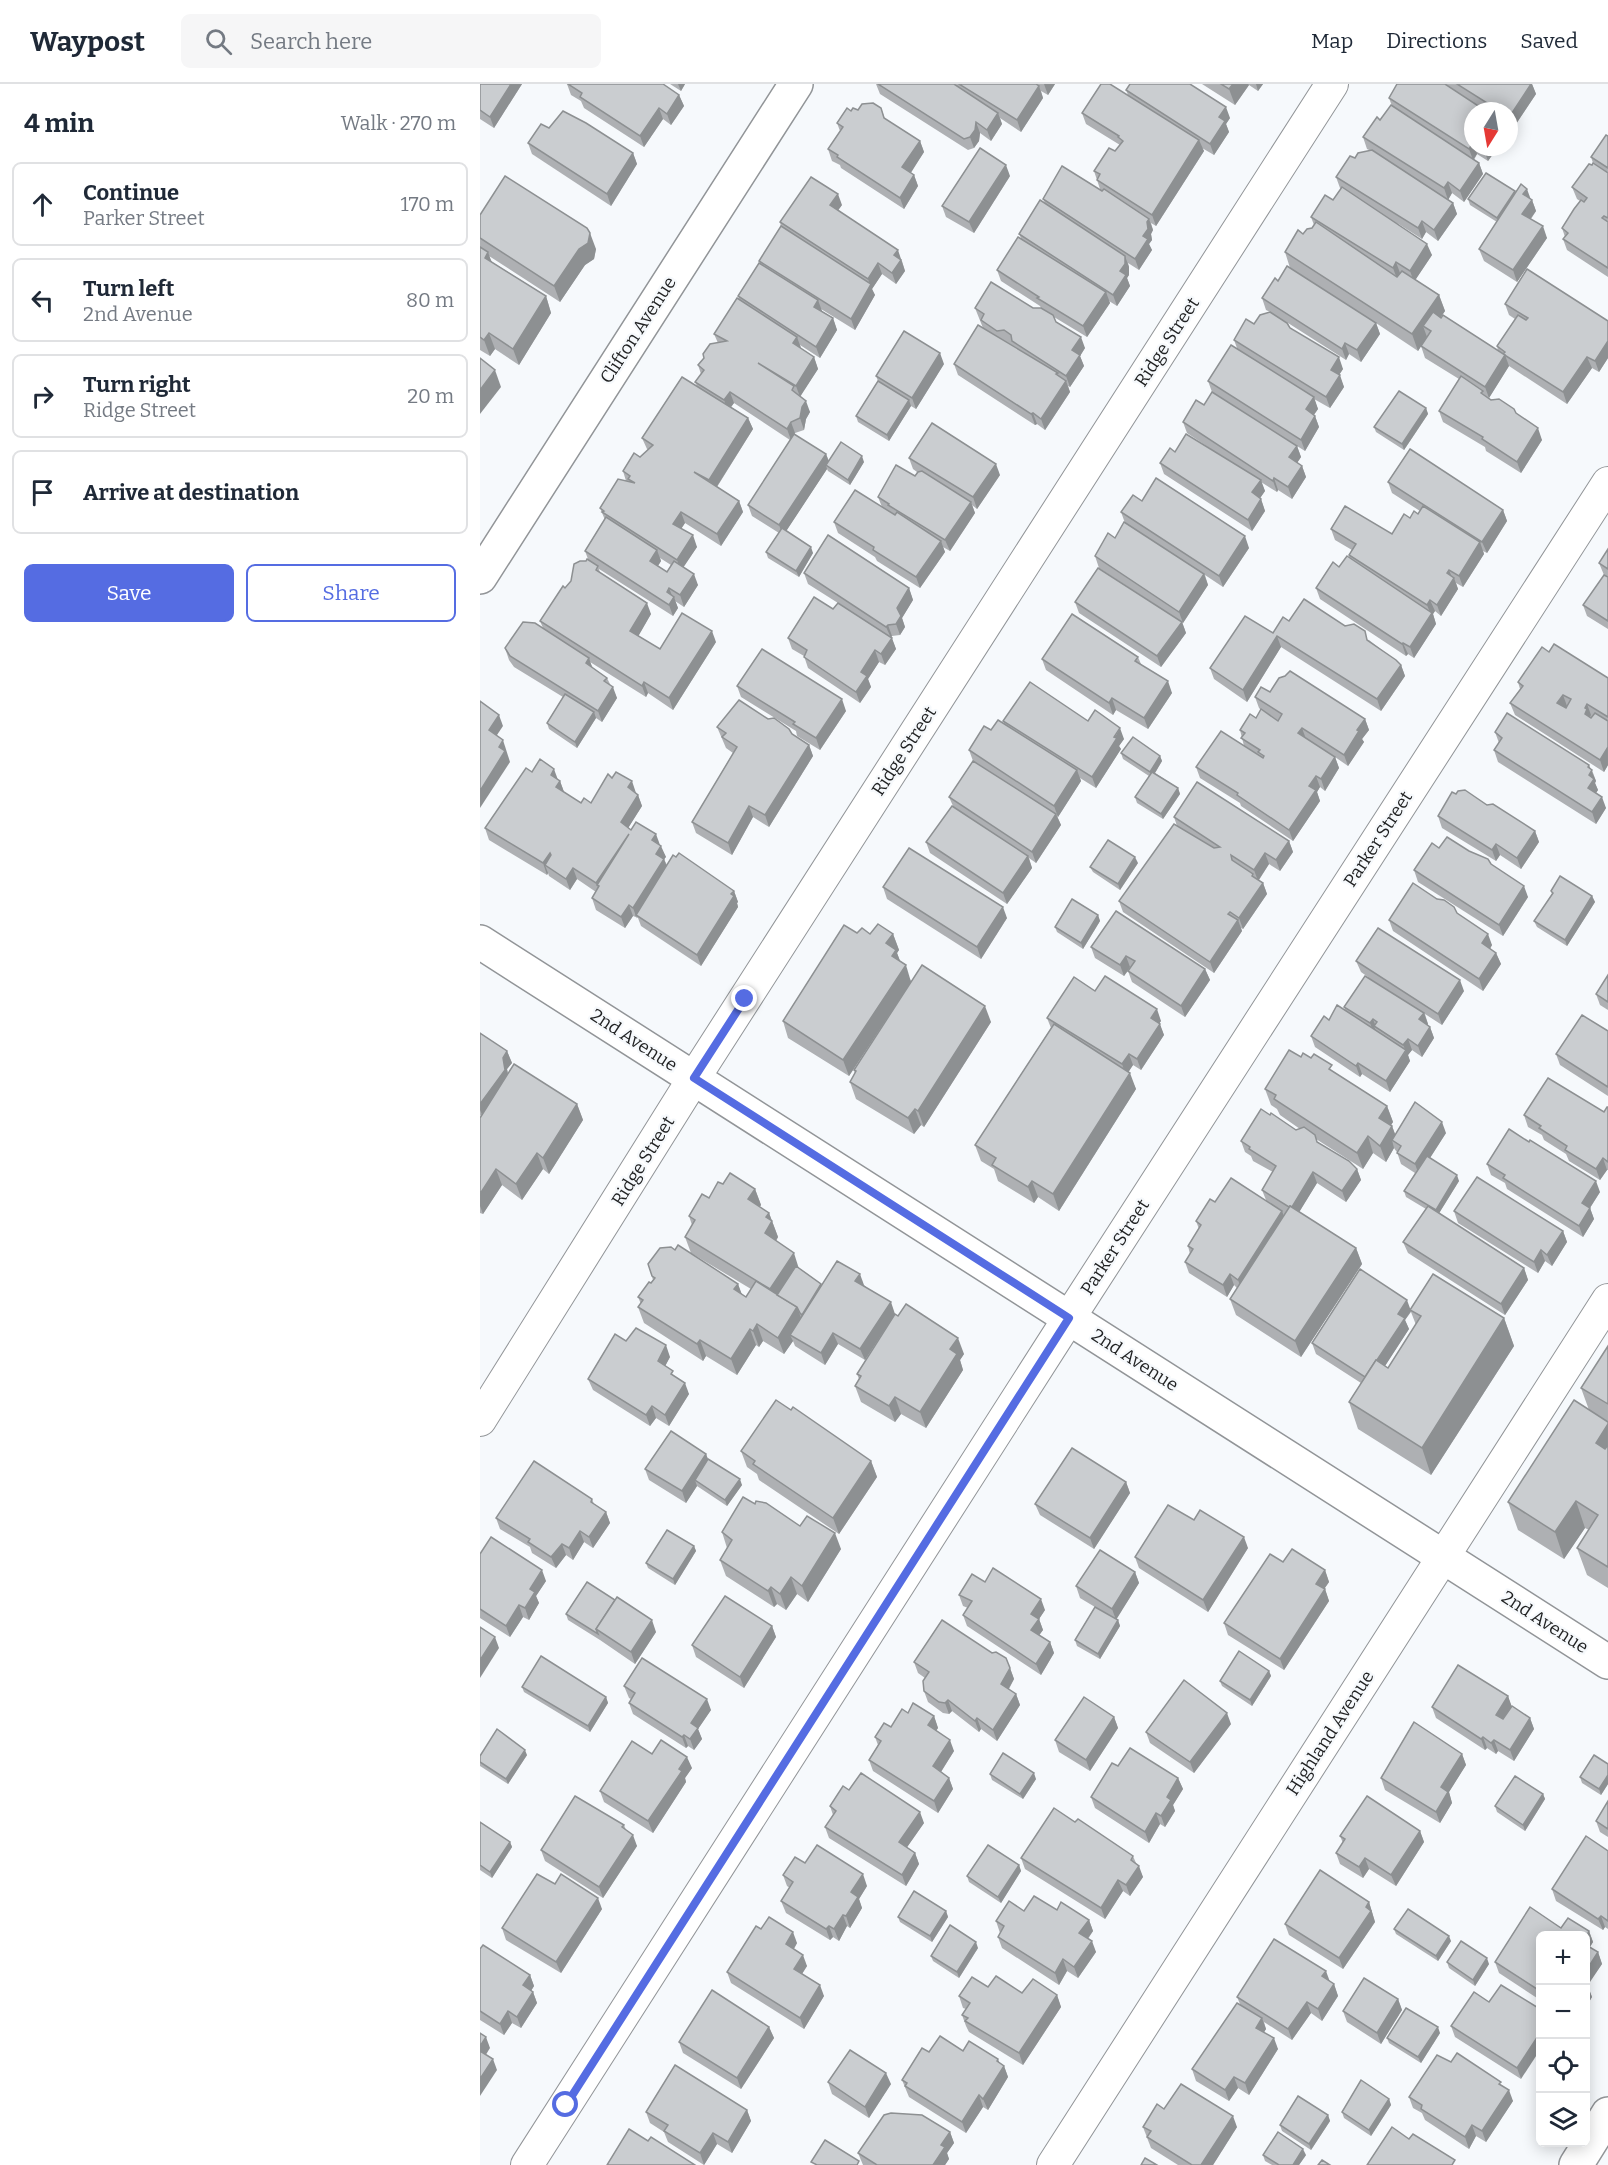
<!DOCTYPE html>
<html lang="en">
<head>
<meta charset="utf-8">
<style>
	body { margin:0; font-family:Bitter,serif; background:#f6f6f7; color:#1f2937 }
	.controls { position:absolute; right:18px; bottom:18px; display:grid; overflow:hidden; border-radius:9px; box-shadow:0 3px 15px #0003 }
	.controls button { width:54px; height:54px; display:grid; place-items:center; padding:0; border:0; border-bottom:2px solid #e0e1e3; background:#fff; color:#1f2937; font:30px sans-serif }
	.compass { position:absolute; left:984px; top:18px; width:54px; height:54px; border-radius:50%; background:#fff; box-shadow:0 3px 15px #0003; rotate:191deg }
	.stop { position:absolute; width:18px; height:18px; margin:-14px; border:4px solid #556ce2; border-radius:50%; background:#fff }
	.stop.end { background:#556ce2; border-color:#fff; box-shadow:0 2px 6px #0008 }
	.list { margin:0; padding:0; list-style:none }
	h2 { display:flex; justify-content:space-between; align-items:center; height:78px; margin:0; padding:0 24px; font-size:26px }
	h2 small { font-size:20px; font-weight:400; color:#747a83 }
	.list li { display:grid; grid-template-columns:39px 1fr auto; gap:18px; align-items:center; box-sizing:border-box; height:84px; margin:0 12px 12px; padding:0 12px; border:2px solid #e0e1e3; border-radius:9px }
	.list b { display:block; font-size:22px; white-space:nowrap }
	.list p { margin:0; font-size:20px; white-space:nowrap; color:#747a83 }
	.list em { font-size:20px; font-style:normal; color:#747a83 }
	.actions { display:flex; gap:12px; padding:18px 24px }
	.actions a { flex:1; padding:14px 0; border:2px solid #556ce2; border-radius:9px; text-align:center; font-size:21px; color:#556ce2 }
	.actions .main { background:#556ce2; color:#fff }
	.icon { flex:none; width:33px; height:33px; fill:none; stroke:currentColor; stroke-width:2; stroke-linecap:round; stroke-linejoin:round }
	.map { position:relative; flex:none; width:1128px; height:2081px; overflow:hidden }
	header { display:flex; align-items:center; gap:36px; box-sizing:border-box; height:84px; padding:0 30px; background:#fff; border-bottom:2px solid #e0e1e3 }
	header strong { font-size:28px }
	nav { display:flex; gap:33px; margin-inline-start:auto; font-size:21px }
	.search { width:420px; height:54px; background:#f6f6f7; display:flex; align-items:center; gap:15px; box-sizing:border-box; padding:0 21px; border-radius:9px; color:#747a83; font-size:22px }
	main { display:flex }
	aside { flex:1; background:#fff }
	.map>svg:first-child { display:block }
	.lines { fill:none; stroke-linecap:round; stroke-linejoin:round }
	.street-casing { stroke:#929598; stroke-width:34 }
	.secondary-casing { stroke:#929598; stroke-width:36 }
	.street { stroke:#fff; stroke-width:32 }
	.secondary { stroke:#fff; stroke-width:33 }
	.wall { fill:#aeb0b3; fill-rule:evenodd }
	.shaded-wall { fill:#8d9092 }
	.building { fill:#cacdd0; stroke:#8d9092; stroke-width:1.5; fill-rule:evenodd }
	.route { stroke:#556ce2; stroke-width:8 }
	.labels { text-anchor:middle; stroke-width:4.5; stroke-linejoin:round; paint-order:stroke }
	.street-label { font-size:18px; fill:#1f2021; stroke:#f6f9fc }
</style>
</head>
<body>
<header>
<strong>Waypost</strong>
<div class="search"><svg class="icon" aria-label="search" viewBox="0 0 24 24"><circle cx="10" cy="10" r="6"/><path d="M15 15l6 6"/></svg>Search here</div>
<nav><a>Map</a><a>Directions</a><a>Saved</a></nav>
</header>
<main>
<aside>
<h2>4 min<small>Walk · 270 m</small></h2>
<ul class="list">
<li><svg class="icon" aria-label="ahead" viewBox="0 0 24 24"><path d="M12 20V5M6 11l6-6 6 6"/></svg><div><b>Continue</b><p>Parker Street</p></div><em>170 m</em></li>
<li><svg class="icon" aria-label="left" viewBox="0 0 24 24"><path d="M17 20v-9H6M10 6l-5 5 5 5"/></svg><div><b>Turn left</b><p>2nd Avenue</p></div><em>80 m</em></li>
<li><svg class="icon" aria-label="right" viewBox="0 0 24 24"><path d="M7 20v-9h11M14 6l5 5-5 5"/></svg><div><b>Turn right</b><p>Ridge Street</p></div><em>20 m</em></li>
<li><svg class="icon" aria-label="arrive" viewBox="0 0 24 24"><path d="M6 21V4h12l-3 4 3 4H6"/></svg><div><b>Arrive at destination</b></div></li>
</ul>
<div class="actions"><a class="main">Save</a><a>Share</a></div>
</aside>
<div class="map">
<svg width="1128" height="2081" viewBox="0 0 1128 2081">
	<rect width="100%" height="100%" fill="#f6f9fc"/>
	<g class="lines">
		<defs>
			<g id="street">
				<path d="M0,1336l214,-342 638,-994"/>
				<path d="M47,2081l542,-847 539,-835"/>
				<path d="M573,2081l555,-865"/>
			</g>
			<g id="secondary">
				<path d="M0,493l316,-493"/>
				<path d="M0,858l1128,720"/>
				<path d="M1096,2081l32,-51"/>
			</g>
		</defs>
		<!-- street casing -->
		<use href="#street" class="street-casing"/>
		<!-- secondary casing -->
		<use href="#secondary" class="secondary-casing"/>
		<!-- street -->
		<use href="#street" class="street"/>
		<!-- secondary -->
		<use href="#secondary" class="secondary"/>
	</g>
	<!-- wall -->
	<g class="wall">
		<path d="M0,0h42l-28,44 -14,-9z"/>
		<path d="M87,0l112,11 5,11 -13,19 -8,-6 -19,28 -60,-39 -3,-7 -10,-6z"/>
		<path d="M190,0h15l-4,7z"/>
		<path d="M396,0h179l-7,11 -7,-4 2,7 -22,34 -21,-14 2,6 -11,17 -11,-8 -1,8 -5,7 -6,2 -88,-56z"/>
		<path d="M722,0h61l-5,7 -9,-6 -14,20z"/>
		<path d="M917,0h135l4,10 -20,30 -7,-5v-8h-36v36h25l-10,14 -11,-7 -3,6 5,3 4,11 -19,28 -12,-9 -4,7 -28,-18 33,21 4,11 -19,27 -12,-9 -4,7 -25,-16 35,32 -17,25 24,15 6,16 -4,6 57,34 -1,-5 18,-27 -6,-4 -4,-11 103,17v37l-9,14 -7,-4 -25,36 -58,-38 -20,32 27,15 26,27 -21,33 -35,-22 -1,-4 -42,-25 -4,-11 20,-32 -34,-21 -4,-12 6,-9 -9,14 -42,-28 4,11 -19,28 -12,-8 -3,6 -58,-37 2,5 53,41 -4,6 5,12 -14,21 -16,-9 4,10 -4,6 1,1 4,11 -14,24 -8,-5 4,11 -4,6 5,3 4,11 -14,22 -14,-9 -1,2 -16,-10 4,9 -5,7 1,1 4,12 -13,20 -88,-57 -4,-11 15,-11 57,11 -45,-30 -4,-11 21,-17 8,-13 -4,-11 29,-33 -3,-8 36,-28 -4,-2 -4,-12 28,-30 -5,-16 18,-18 9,-6 2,-3 -3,-8 22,-17 8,-11 -1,-1 -4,-11 19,-19 16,-7 -4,-2 -4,-12 17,-17 12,-14 -3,-8z"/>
		<path d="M646,6l104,28 -4,6 3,8 -15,23 -12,-7 2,3 -48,75 -5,-3 2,7 -2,4 1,6 -3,4 3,6 -13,20 -11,-7 1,4v8l-2,3 3,8 -13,20 -8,-5 1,2 -23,34 -33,-20 2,5 29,26 -5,8 4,10 -14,21 -2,-1 2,6 -25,38 -8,-6 -2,1 -77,-50 -4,-11 29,-36 -8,-20h66l-1,-2 -39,-25 -4,-11 24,-32 -2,-4 26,-31 -2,-4 57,-10 -6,-18 21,-20 5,-6 -34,-21 -4,-11 46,-18z"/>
		<path d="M401,24l4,11 35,22 4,11 -14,21 4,2 4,11 -14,23 -63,-41 -1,-3 -8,-4 -4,-12 12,-18 -3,-8 21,-13z"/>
		<path d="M69,44l84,25 4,11 -26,42 -79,-52 -4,-11z"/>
		<path d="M1128,52v141l-41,-27 -4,-11 2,-2 -3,-9 18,-27 -3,-2 -5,-12 20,-22 1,-2 -2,-6z"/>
		<path d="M530,92l-36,57 -28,-16 -4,-11z"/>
		<path d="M1035,107l1,1 16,8 4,11 -5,8 16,19 -30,44 -33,-21 -5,-12 18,-27 -27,-17 -2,-6z"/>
		<path d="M362,121l-4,5 64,51 3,10 -9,13 -14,-10 -10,15 3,6 -20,35 -34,-21 1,2 11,7 4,12 -17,28 -20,-13 1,3 13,9 4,12 -18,27 10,16 -4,7 -2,11 -9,3 -1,1 32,20 3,7 35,1 -14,23 -22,-14 -1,-2 -41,62 27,22 -14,24 -31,-19 -2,-6 13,-19 -27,-17 -4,-11 42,-65 -56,-37 -3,4 17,11 5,11 -36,58 22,14 4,11 -22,34 -36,-23 -4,6 16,18 -14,20 15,18 -14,22 -9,-6 3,7 -5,8 -74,-47 1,4 51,41 -13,22 22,13 56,-7 -43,68 -25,-17 -2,4 -56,-35 3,6 14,10 10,20 -15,24 -6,-4 -19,30 -28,-19 -2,-6 16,-26 -49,-30 -5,-7 -4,-12 38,-20 -3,-7 48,-62 -3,-8 20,-31 -5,-12 26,-27 -3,-10 25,-21 -1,-1 -5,-11 55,-52 -2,-4 6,-8 -3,-9 20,-22 -4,-9 25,-35 -1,-3 22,-32 -1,-3 22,-34 -1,-5zM180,474l11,7 -4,7 -9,-6 3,-5z"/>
		<path d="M0,131l116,34 -2,10 -9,6 -25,37 -71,-46 3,6 54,34 5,17 -32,52 -24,-16 -5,7 -10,-6z"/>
		<path d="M464,280l-28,45 -5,-3 -22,35 -31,-19 -2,-6 22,-35 -2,-5z"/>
		<path d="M946,324l2,6 -24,36 -28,-18 -2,-5z"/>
		<path d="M429,374l91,17 -23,34 -5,-4 3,8 -25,38 -7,-4 2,5 -25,36 -43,-27 -2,-4 -37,-24 -4,-11 48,-15 -4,-10 37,-21 2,-4 -4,-3z"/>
		<path d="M908,398l115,28 4,11 -20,32 -4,-2 1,3 -21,33 -7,-4 2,6 -17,27 -6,-5 -2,3 3,10 -22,34 -6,-4 -2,2 -86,-57 -4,-11 33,-31v-2l3,-5 -17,-10 -4,-11 61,5 18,-16 8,-4 2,-3 -28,-18z"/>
		<path d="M662,417l107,47 -26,39 -18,-12 3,10 -25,38 -1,-1 4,11 -25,34 -82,-54 -4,-11 78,1 -54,-35 -4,-12 20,-18 10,-15 -4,-11z"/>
		<path d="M1128,465v80l-21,-13 -4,-11 21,-30 -5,-12z"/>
		<path d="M324,489l105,15 4,12 -11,18 3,9 -5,8 -8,1 -1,1 5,12 -11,16 -6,-3 -11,17 3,8 -11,16 -52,-35 -4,-12 -12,-7 -4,-11 45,-29 5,-6 -30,-19z"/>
		<path d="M809,537l80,19 32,25 4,11 -24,35 -100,-64 -34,55 -33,-23 -4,-11 63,-35z"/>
		<path d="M1069,568l59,26v87l-4,7 -89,-57 -5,-12 10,-14 -2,-7z"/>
		<path d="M658,573l3,7 31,29 -24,36 -32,-19 -3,5 -67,-45 -4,-11z"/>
		<path d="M257,602l109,25 -26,39 -23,-14 -1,-5 -55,-34z"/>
		<path d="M790,608l95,27 4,11 -7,9 2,3 -16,24 -13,-9 4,11 -14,23 -5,-4 -3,5 3,9 -27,40 -52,-35 -1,-3 -40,-25 -4,-11 48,-21 -4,-16 16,-12 5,-8 -2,-2 -4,-11z"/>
		<path d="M523,637h85l36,18 -5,7 2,3 -25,39 -16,-10 1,3 -23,36 -1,-1 4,9 -25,38 -7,-5 3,10 -25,36 -77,-51 -4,-11 27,-36 -4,-9 24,-36 -4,-11 22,-20 13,-6z"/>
		<path d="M237,643l75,7 17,11 4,11 -44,71 -16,-10 -21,38 -36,-22 -4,-11 41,-69 -7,-5z"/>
		<path d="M1015,648l97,38 4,11 -1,2 3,7 -2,3 10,15 -10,16 -98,-62 -4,-12 5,-7z"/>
		<path d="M641,669l39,3 2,5 -7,12 23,15 2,6 -17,25 -26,-16 -2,-6 14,-21 -26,-17z"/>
		<path d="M52,688l26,8 2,1 4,11 17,11h10l45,-10 2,2 4,11 -14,22 31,17 7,12 -2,2 3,6 67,26 4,11 -1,1 1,4 -37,59 -60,-40 -3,-8 -5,-2 -8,12 -29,-18 -4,-12 4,-6 -19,-13 -7,11 -21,-14 -1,-3 -1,2 -58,-35 -4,-12z"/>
		<path d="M976,710l31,11 48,26 4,11 -18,27 -21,-14 -4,6 -54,-33 -4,-12z"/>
		<path d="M694,733l115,24 4,11 -13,19 -11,-7 -10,16 4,3 4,11 -24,35 -2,-1 1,3 -28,42 -91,-61 -4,-11 58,-75z"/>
		<path d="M959,764l52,16 37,33 -25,39 -85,-54 -4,-12z"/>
		<path d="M658,779l-18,27 -27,-18 -3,-5z"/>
		<path d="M403,803l124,31 -26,41 -94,-60z"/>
		<path d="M1071,807l41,5 3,6 -28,44 -30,-19 -3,-6 18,-27z"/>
		<path d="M977,829l35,32 -2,4 6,4 5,11 -18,27 -90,-60 -4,-11z"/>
		<path d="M618,831l2,6 -17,28 -26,-17 -2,-5z"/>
		<path d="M377,849l36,1 6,16 -2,3 3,8 11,20 80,41 -67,105 -3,-2 -7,9 -58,-35 -6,-17 5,-8 -1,-4 40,-62 -45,68 -61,-38 -5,-17z"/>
		<path d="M611,863l114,22 5,11 -25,37 -53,-35 -4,-11 -4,5 -29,-18z"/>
		<path d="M876,877l108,30 -22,34 -17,-11 3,10 -1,1 3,2 4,11 -12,19 -10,-7 -4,5 2,6 -20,31 -28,-18 -2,3 -45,-30 -4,-11 18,-16 16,-10 -1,-3 24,-30 -7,-5z"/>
		<path d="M1128,891v35l-8,-5 -4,-11z"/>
		<path d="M615,907l66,30 -2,2 5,12 -23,35 -8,-5 -5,7 8,17 -77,122 -21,-14 -4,6 -36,-22 -4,-12 -13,-8 -6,-16 76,-117 -4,-10z"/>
		<path d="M1128,947v65l-48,-31 -4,-11z"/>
		<path d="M0,949l27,18 5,12 -5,6 1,4 69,31 6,16 -34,54 -6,-5 -21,31 -20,-15 -19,29 -3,-1v-95l1,-2 -1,-1z"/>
		<path d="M821,973l33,15 53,34 6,16 -2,3 1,1 3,8 51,-1 -16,25 29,23 -20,32 85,55 4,12 -23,35 -97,-62 -5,-11 23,-33 -20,-12 -2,-6 11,-18 -14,-9 -4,-12 -1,-1 -2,-3 -8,14 -13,-9 -10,16 -47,-30 1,3 40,27 4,11 -15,22 -29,-19 -18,29 57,36 6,16 -61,93 -65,-42 -6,-16 7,-11 -3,-3 -7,12 -38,-24 -4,-11 5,-8 -2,-8 11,-17 -3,-8 19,-19 51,-2 -4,-10 11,-18 -20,-11 -2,-5 -6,-4 -4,-11 29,-26 26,15 4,-1 -20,-14 -3,-6 -6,-4 -6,-16z"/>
		<path d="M1128,1023v63h-1l-7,10 -31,-19 -3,-7 -22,-14 -2,-5 -14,-8 -4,-12 80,-3z"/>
		<path d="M1007,1080l113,28 -10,16 4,11 -11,18 -76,-48 -2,-6 -14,-8z"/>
		<path d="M243,1100l32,5 6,16 -2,2 10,6 9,24 -2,4 23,28 22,15 1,1h42l31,29 69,40 -4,6 3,10 -37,58 -25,-14 -6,8 -34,-20 -6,-16 4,-7 -2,-5 34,-54 -26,40 -27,-16 -13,21 -30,-19 -2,-5 -9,13 -21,-13 -4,6 -3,-2 -19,30 -31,-19 -3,5 -59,-38 -6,-16 3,-3 -3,-7 15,-17 -5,-16 27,-14 63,34 3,9 5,4 5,-8 -60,-36 -6,-16 7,-12 -3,-9z"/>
		<path d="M974,1127l109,20 4,11 -15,24 -7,-5 -7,12 -80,-50z"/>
		<path d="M930,1225l94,9 10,28 -83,129 -73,-46 -9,-27 12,-19 -45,-29 -4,-11zM931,1228l5,13 -28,43 -3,-2 24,-37 -4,-9z"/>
		<path d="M146,1257l44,16 -5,9 24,28 -20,32 -13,-8 -6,8 -57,-36 -5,-11z"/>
		<path d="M1128,1262v242l-21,-13 -10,-27 12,-18 -4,-2 -21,31 -46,-29 -10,-28 81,-92 -8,-22z"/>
		<path d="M261,1367l130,10 6,16 -38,57 -80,-54 -2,-6 -10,-7z"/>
		<path d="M226,1370l2,5 34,26 -15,21 -30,-20 -11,17 -37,-23 -4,-11z"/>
		<path d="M646,1398l4,11 -36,56 -54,-34 -5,-11z"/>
		<path d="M112,1415l2,5 12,8 4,11 -17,25 -9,-6 -11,18 -7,-5 -10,13 -24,-15 -2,-6 -30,-18 -4,-11z"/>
		<path d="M714,1436l54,28 -40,64 -69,-44 -4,-11z"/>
		<path d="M320,1442l41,23 -33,53 -11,-8 -11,16 -9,-6 -3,3 -48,-31 -6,-16 7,-12 -5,-16z"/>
		<path d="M214,1462l2,5 -21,34 -27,-17 -2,-5z"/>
		<path d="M0,1470l66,27 -10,15 3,7 -10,17 -6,-3 -13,20 -30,-19z"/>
		<path d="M803,1478l42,8 4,12 -5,7h1l4,12 -45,69 -56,-35 -4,-12z"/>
		<path d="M655,1488l4,11 -23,36 2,1 2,6 -20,33 -23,-13 -2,-6 20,-33 -15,-9 -4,-12z"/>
		<path d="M505,1498l60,28 -6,9 4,11 -4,5 11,7 4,11 -13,22 -74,-49 -4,-11 5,-7 -5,-2 -4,-11z"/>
		<path d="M86,1530l90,18 -21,32 -35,-24 -32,-20z"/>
		<path d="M292,1542l4,11 -32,51 -48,-31 -4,-12z"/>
		<path d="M434,1578l96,6 4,11 -5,10 7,5 4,11 -23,36 -16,-12 -2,3 -27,-21 -3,3 -6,-1 -15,-11 -4,-11 1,-13 -7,-5z"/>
		<path d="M789,1587l2,5 -19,30 -30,-20 -2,-5z"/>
		<path d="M144,1602l87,24 -13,19 4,10 -8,11 -6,-4 -2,2 -53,-34 -4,-11 2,-4 -2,-1z"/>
		<path d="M42,1603l84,10 2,6 -18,29 -66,-40z"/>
		<path d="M1028,1612l3,10 19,12 4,11 -20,32 -16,-10 -2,3 -9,-6 -2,2 -49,-32 -4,-11z"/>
		<path d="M454,1632l4,12 -2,3 18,20 -13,21 8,6 4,11 -15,24 -65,-42 -4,-11 9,-15 -3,-8 16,-10z"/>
		<path d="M634,1633l4,11 -28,43 -31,-19 -4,-12z"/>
		<path d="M751,1640l-37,49 -44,-30 -4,-11z"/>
		<path d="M172,1670l40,14 -7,10 1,4 -33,51 -49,-31 -4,-11z"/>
		<path d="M982,1670l4,11 -17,27 3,11 -12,20 -55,-33 -4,-12z"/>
		<path d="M47,1671l-19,29 -28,-18v-10z"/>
		<path d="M1128,1680v20l-7,11 -19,-12 -2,-6z"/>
		<path d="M638,1682l60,12 5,11 -10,16 2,6 -10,16 -5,-3 -11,19 -54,-35 -4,-11z"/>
		<path d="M510,1690l46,5 -13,20 -31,-19z"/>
		<path d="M369,1706l75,33 -17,24 8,6 4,11 -13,22 -77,-48 -4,-11 8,-12 -3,-9z"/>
		<path d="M1063,1710l2,5 -20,32 -28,-19 -2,-6z"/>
		<path d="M1128,1717v36l-8,-5 -4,-11z"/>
		<path d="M0,1738l30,20 2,5 -20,31 -12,-8z"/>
		<path d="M595,1738l58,34 3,7 7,14 -13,19 -7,-5 -18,28 -80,-50 -4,-11z"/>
		<path d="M144,1741l2,5 11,16 -34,52 -58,-37 -4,-11z"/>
		<path d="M940,1747l4,11 -28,44 -27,-17 -6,9 -23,-14 -4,-11 7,-10 -3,-7z"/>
		<path d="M1128,1767v78l-3,-2 -2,3 -47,-29 -4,-12z"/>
		<path d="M325,1779l62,23 -8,13 3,9 -12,20 -3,-2 -8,15 -6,-4 -3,3 -44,-27 -5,-12 9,-13 -3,-2 -4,-11z"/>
		<path d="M539,1781l2,6 -20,32 -32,-21 -2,-6z"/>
		<path d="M75,1800l47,25 -41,64 -55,-33 -4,-12z"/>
		<path d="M889,1818l6,20 -32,47 -54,-34 -4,-11z"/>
		<path d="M1050,1823l31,21 7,-10 21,13 4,11 -3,5 8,5 4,12 -15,21 5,12 -6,10v-72h-46v65l-41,-27 -4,-11z"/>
		<path d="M577,1826l32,10 4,11 -5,8 8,13 -18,26 -11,-7 -8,14 -57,-37 -4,-11 2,-4 -4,-12 28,-10z"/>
		<path d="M466,1827l2,6 -16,25 -32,-20 -2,-5z"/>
		<path d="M281,1845l36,14 -3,6 13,17 -5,8 22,22 -20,33 -73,-46 -4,-11z"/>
		<path d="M914,1845l57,12 -13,20 -42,-27z"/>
		<path d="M498,1864l-19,30 -26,-17 -2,-5z"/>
		<path d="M0,1865l50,26 4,11 -3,5 2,1 4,11 -16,25 -9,-5 -8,12 -24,-15z"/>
		<path d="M967,1878l42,2 -14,22 -26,-18z"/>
		<path d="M850,1898l4,2 4,12 -16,25 -11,-8 -19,27 -28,-18 2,7 -2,3 14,17 -29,46 -11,-7 -9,13 -33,-20 -4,-12 48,-65 -3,-7z"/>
		<path d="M1021,1901l20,94 -66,-42 -4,-11 38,-24z"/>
		<path d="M508,1903l34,6 35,2 4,12 -38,58 -54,-33 -3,-6 -4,-11 4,-6 -3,-1 -4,-12z"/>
		<path d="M918,1915l4,11 -21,34 -34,-22 -4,-11z"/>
		<path d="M289,1943l5,11 -33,51 -58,-36 -4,-11z"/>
		<path d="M960,1949l-19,30 -32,-20 -2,-5z"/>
		<path d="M483,1967l36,11 5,4 4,11 -20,33 -5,-3 -17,26 -57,-36 -7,-17 27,-28z"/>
		<path d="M971,1978l51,24 11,15 -27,41 -10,-6 -7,13 -44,-29 -3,-7 -9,-5 -4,-11z"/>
		<path d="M348,1998l63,2 -22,34 -37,-24z"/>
		<path d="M909,2015l2,6 -20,31 -27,-18 -2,-6z"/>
		<path d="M684,2025l73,18 -24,38h-35l-27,-17 -8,-21z"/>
		<path d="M267,2026l4,11 -19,32 -15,-9 -13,21 -36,-23 -4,-10 -14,-9 -4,-11z"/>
		<path d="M848,2031l2,6 -19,29 -29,-19 -2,-6z"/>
		<path d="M470,2048l4,11 -7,10 2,6 -4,6h-82l-5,-12z"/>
		<path d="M783,2071h43l-7,10h-27l-7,-4z"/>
	</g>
	<!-- shaded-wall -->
	<g class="shaded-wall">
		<path d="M31,0h11l-28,44 -4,-11z"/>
		<path d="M198,0h7l-4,7z"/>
		<path d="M564,0h11l-7,11z"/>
		<path d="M753,0h15l1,1 -14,20 -6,-16z"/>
		<path d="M776,0h7l-5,7z"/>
		<path d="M1051,0h1l4,10 -20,30 -4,-11z"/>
		<path d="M559,2l4,12 -22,34 -4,-12z"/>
		<path d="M199,11l5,11 -13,19 -4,-11z"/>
		<path d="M1019,20l2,7h-5l-1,-3z"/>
		<path d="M746,23l4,11 -4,6 3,8 -15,23 -4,-11 9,-27z"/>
		<path d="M179,24l4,11 -19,28 -4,-11z"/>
		<path d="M518,29l4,11 -11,17 -4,-11z"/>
		<path d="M496,38l4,11 -1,8 -5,7 -4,-11z"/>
		<path d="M719,56l5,11 -48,75 -4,-11z"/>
		<path d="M440,57l4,11 -17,27 -5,-12z"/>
		<path d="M993,58v5h2l2,7 -4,6 -4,-11z"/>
		<path d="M1006,63h12l-10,14 -4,-11z"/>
		<path d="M153,69l4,11 -26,42 -4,-12z"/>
		<path d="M999,79l4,11 -19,28 -4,-11z"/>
		<path d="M526,81l4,11 -36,57 -5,-11z"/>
		<path d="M434,91l4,11 -14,23 -4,-11z"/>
		<path d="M968,98l4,11 -4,7 -4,-12z"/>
		<path d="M1047,105l4,11 -8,-6z"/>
		<path d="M1035,107l3,6 -19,27 -2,-6z"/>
		<path d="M358,110l4,11 -8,11 -4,-11z"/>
		<path d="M1052,116l4,11 -10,14 -4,-11z"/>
		<path d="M973,119l4,11 -19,27 -4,-11z"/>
		<path d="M669,135l4,11 -2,4 1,6 -3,4 3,6 -13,20 -4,-11 12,-37z"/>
		<path d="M942,137l4,11 -4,7 -4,-11z"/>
		<path d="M1063,142l4,12 -30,44 -4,-12z"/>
		<path d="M110,149l6,16 -2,10 -9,6 -25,37 -6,-16z"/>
		<path d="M947,160l5,11 -18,27 -4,-11z"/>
		<path d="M418,166l7,21 -9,13 -4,-11 2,-18z"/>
		<path d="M8,168l6,17 -9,-11z"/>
		<path d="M645,172l4,11v8l-2,3 3,8 -13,20 -4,-11z"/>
		<path d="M916,178l4,11 -3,6 -4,-11z"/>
		<path d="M398,179l4,11 -10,15 3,6 -20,35 -4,-11 19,-34 -2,-6z"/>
		<path d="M626,208l4,11 -23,34 -4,-11z"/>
		<path d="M959,211l6,16 -14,20 -8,-5 4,11 -9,14 -6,-17z"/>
		<path d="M66,212l5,17 -32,52 -6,-16z"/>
		<path d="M338,216l4,11 -4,7 -4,-11z"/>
		<path d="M353,234l4,12 -17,28 -4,-11z"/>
		<path d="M896,239l4,11 -19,28 -4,-12z"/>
		<path d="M9,249l6,16 -5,7 -6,-16z"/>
		<path d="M317,253l4,11 -8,-5z"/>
		<path d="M601,253l4,11 -5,8 4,10 -14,21 -4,-11 6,-26z"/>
		<path d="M1128,257v17l-9,14 -4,-11z"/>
		<path d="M865,259l4,11 -3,6 -4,-11z"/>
		<path d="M460,269l4,11 -28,45 -4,-11z"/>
		<path d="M1025,271l4,11 -20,32 -4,-11z"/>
		<path d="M334,273l4,12 -18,28 -4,-11z"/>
		<path d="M859,273l4,12 -8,12 -4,-11z"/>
		<path d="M1107,273l5,11 -25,36 -4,-12z"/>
		<path d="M15,286l6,17 -21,27v-24z"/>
		<path d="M860,291l4,12 -14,21 -4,-11z"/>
		<path d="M586,297l4,11 -25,38 -4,-11z"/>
		<path d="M250,308l4,11 -6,8 -4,-11z"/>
		<path d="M834,313l4,12 -8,11 -4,-11z"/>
		<path d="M429,316l2,6 -22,35 -2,-6z"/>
		<path d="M326,317l4,11 -4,7 -2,11 -4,-12 2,-11z"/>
		<path d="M946,324l2,6 -24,36 -2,-6z"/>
		<path d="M553,329l4,11 -2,1 -4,-11z"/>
		<path d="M835,332l4,11 -14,24 -4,-11z"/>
		<path d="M268,334l5,11 -39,62 -5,-11z"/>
		<path d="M311,338l4,11 -4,7 -4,-11z"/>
		<path d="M1058,344l4,12 -21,33 -4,-11z"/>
		<path d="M817,362l4,11 -8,12 -4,-12z"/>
		<path d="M346,370l4,11h-4l1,4 -44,67 -4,-11z"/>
		<path d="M382,372l2,6 -14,23 -2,-5z"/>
		<path d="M516,380l4,11 -23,34 -4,-12z"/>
		<path d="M822,382l4,11 -14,22 -4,-12z"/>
		<path d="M794,394l4,12 -1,2 -4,-11z"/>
		<path d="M781,396l4,11 -9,13 -4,-12z"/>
		<path d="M781,415l4,12 -13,20 -4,-11z"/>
		<path d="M259,417l4,11 -22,34 -4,-12z"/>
		<path d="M491,418l4,11 -25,38 -5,-11z"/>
		<path d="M1023,426l4,11 -20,32 -5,-11z"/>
		<path d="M201,428l4,11 -8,12 -4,-11z"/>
		<path d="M213,451l4,12 -16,24 -4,-11z"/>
		<path d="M765,452l4,12 -26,39 -4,-11z"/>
		<path d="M461,457l4,11 -25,36 -4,-11z"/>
		<path d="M1000,458l4,12 -21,33 -4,-11z"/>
		<path d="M331,463l2,6 -14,24 -3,-6z"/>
		<path d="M177,466l4,11 -7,11 -4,-11z"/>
		<path d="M969,486l4,10 1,-2 4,11 -17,27 -4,-11 10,-32z"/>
		<path d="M214,490l4,11 -14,22 -4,-12z"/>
		<path d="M724,490l4,11 -25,38 -4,-11z"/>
		<path d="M189,504l4,10 1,-1 4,11 -5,8 -4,-11 -2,-13z"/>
		<path d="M429,504l4,12 -11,18 3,9 -5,8 -4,-11 1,-16z"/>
		<path d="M950,516l5,11 -2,3 3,10 -22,34 -4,-11 21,-32 -4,-10z"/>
		<path d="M167,519l4,11 -16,28 -5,-11z"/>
		<path d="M702,538l4,11 -25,34 -4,-11z"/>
		<path d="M408,541l4,11 -1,2 -5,-11z"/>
		<path d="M232,547l4,11 -43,68 -4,-12z"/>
		<path d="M797,552l4,11 -34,55 -4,-12z"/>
		<path d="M412,554l4,11 -11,16 -4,-11z"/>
		<path d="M923,559l5,11 -2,2 -4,-12z"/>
		<path d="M395,566l4,12 -11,17 3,8 -11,16 -4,-11 5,-20z"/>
		<path d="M109,574l4,12 -7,-7z"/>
		<path d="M921,581l4,11 -24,35 -4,-12z"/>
		<path d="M688,597l4,12 -24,36 -4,-11z"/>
		<path d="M164,598l4,11 -2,4 -4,-11z"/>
		<path d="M133,603l4,11 -15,24 -4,-11z"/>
		<path d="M1083,611l4,11 -6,8 -4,-11z"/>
		<path d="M632,614l4,12 -3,5 -4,-12z"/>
		<path d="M362,615l4,12 -26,39 -4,-12z"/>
		<path d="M1107,620l4,11 -1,2 1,4 -6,-7v-6z"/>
		<path d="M114,628l2,6 -19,30 -2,-6z"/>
		<path d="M19,631l4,11 -10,15 -4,-11z"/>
		<path d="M885,635l4,11 -7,9 2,3 -16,24 -4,-11 13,-25z"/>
		<path d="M640,644l4,11 -5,7 2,3 -25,39 -4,-11z"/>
		<path d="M822,644l4,11 -8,-6z"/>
		<path d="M23,656l7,22 -30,46v-17l19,-44z"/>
		<path d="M329,661l4,11 -44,71 -4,-12z"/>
		<path d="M1128,663v18l-4,7 -4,-12z"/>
		<path d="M680,672l2,5 -10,17 -2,-6z"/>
		<path d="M855,673l4,11 -14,23 -4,-12z"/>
		<path d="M1109,681l7,16 -1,2 3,7 -6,9 -4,-11 1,-13 -1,-8z"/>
		<path d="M74,685l4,11 -7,-5z"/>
		<path d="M597,686l4,11 -23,36 -4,-11z"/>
		<path d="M836,692l4,11 -3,5 3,9 -27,40 -4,-11 20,-44z"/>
		<path d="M80,697l4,11 -8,-5z"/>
		<path d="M152,697l4,12 -8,-6z"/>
		<path d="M698,704l2,6 -17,25 -2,-5z"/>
		<path d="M158,711l4,11 -17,27 -4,-11z"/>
		<path d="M1122,713l4,11 -10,16 -4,-12z"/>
		<path d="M269,722l4,11 -21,38 -4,-12z"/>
		<path d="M576,730l5,11 -25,38 -4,-11z"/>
		<path d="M1055,747l4,11 -18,27 -4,-11z"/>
		<path d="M149,750l-30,52 -2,-1 3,8v1l-4,-11z"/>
		<path d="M176,750l4,11 -8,-5z"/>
		<path d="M809,757l4,11 -13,19 -4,-11z"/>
		<path d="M1016,760l4,11 -4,6 -4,-11z"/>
		<path d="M181,762l5,11 -2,2 4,11 -32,45 1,4 -4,-11 23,-54z"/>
		<path d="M70,769l4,11 -9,1 3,8 -1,2 -4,-12z"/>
		<path d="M785,769l4,11 -11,17 -4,-11z"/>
		<path d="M548,772l4,12 -25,36 -4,-11z"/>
		<path d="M655,773l3,6 -18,27 -2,-6z"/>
		<path d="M93,784l4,11 -7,11 -4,-11z"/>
		<path d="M783,799l4,11 -24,35 -4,-11z"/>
		<path d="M1044,802l4,11 -25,39 -4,-11z"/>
		<path d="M254,807l4,11 -1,1 1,4 -37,59 -4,-11z"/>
		<path d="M1112,812l3,6 -28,44 -2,-6z"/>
		<path d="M149,821l4,11 -8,12 -4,-11z"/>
		<path d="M523,823l4,11 -26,41 -4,-12z"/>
		<path d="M618,831l2,6 -17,28 -2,-6z"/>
		<path d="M758,836l4,11 -28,42 -4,-11z"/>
		<path d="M413,850l6,16 -2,3 5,13 -4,6 -12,-29z"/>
		<path d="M1008,850l4,11 -6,10 -4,-12z"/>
		<path d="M1016,869l5,11 -18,27 -4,-12z"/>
		<path d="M646,872l4,11 -6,9 -4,-11z"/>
		<path d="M426,881l5,17 -62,94 -6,-16z"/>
		<path d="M725,885l5,11 -25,37 -4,-11z"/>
		<path d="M980,896l4,11 -22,34 -4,-11z"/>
		<path d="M505,922l6,16 -67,105 -6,-16z"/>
		<path d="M677,925l4,12 -6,9 -4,-12z"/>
		<path d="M944,929l4,11 -5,7 -4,-12z"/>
		<path d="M893,935l3,8 -2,-1 2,5 -2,3 -4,-11z"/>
		<path d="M680,940l4,11 -23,35 -4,-11z"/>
		<path d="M950,943l4,11 -12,19 -4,-11z"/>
		<path d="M928,955l4,11 -4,5 2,6 -20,31 -4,-11 20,-30 -3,-6z"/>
		<path d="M27,967l5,12 -5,6 2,12 -26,36 -3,-7v-6z"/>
		<path d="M649,970l4,11 -7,11 -4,-12z"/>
		<path d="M878,979l4,11 -2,3 -4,-11z"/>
		<path d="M650,989l6,16 -77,122 -6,-17z"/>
		<path d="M97,1020l6,16 -34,54 -6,-16z"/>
		<path d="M907,1022l6,16 -8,12 -6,-16z"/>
		<path d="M435,1025l6,16 -7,9 -6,-16z"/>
		<path d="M962,1038l4,11 -27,42 -4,-11z"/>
		<path d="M912,1042l6,16 -6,-2 2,8 -8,14 -6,-16z"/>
		<path d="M888,1052l5,17 -10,16 -6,-16z"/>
		<path d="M57,1069l6,16 -21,31 -6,-16z"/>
		<path d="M1123,1074l4,12 -7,10 -4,-11z"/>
		<path d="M16,1085l6,16 -19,29 -3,-8v-12z"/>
		<path d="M877,1085l4,11 -15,22 -4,-11z"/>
		<path d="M833,1088l4,11 -22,36 -4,-11z"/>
		<path d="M977,1091l2,6 -21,34 -2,-5z"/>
		<path d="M552,1097l6,16 -4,6 -6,-16z"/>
		<path d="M1116,1097l4,11 -14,22 -4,-11z"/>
		<path d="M275,1105l6,16 -7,11 -6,-17z"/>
		<path d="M1110,1124l4,11 -11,18 -4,-11z"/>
		<path d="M802,1127l4,11 -44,69 -4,-11z"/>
		<path d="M289,1129l9,24 -7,12 -6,-16 1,-16z"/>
		<path d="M1083,1147l4,11 -15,24 -5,-11z"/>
		<path d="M876,1164l6,16 -61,93 -6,-16z"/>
		<path d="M1061,1166l4,11 -7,12 -4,-11z"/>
		<path d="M314,1169l5,16 -23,36 -6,-16z"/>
		<path d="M1044,1184l4,12 -23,35 -4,-11z"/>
		<path d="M380,1190l4,11 -5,7 -4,-11z"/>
		<path d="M750,1190l4,11 -7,12 -4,-12z"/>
		<path d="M258,1200l6,16 -10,-11z"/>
		<path d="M341,1200l2,5 -19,31 -2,-5z"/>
		<path d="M927,1216l4,11 -6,9 4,9 -39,60 -4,-12 32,-63z"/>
		<path d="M411,1218l4,12 -30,46 -5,-11z"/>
		<path d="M317,1223l6,16 -13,12 3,6 -9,13 -6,-16z"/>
		<path d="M1024,1234l10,28 -83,129 -9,-27z"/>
		<path d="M277,1240l6,17 -4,6 -6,-16z"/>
		<path d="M270,1245l6,16 -19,30 -6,-16z"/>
		<path d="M353,1249l5,11 -13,21 -4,-12z"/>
		<path d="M478,1254l6,16 -4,6 3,10 -37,58 -6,-16 30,-63z"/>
		<path d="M220,1256l6,16 -3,5 -6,-17z"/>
		<path d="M186,1261l4,12 -8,15 -4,-11z"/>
		<path d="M205,1299l4,11 -20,32 -4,-11z"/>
		<path d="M415,1313l6,17 -6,8 -6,-16z"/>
		<path d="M172,1322l4,12 -6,8 -4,-11z"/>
		<path d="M1128,1340v42l-12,-23z"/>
		<path d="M226,1370l4,11 -15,15 2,6 -11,17 -4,-12z"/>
		<path d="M391,1377l6,16 -38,57 -6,-16z"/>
		<path d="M260,1395l2,6 -15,21 -2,-6z"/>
		<path d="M646,1398l4,11 -36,56 -4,-11z"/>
		<path d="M1096,1417l9,27 -21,31 -9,-27z"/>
		<path d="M126,1428l4,11 -17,25 -4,-11z"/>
		<path d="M100,1447l4,11 -11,18 -4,-12z"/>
		<path d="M355,1449l6,16 -33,53 -6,-16z"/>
		<path d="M764,1453l4,11 -40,64 -5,-12z"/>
		<path d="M82,1460l4,11 -10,13 -5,-11z"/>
		<path d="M214,1462l2,5 -21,34 -2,-6z"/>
		<path d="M62,1486l4,11 -10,15 3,7 -10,17 -4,-12 5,-19z"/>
		<path d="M845,1486l4,12 -9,13 -4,-11z"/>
		<path d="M655,1488l4,11 -23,37 -4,-11z"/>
		<path d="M311,1493l6,17 -11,16 -6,-16z"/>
		<path d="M291,1503l6,17 -3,3 -6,-16z"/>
		<path d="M845,1505l4,12 -45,69 -4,-11z"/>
		<path d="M561,1515l4,11 -6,9 4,11 -8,11 -4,-11v-16z"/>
		<path d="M39,1521l4,12 -13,20 -4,-11z"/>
		<path d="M172,1536l4,12 -21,32 -4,-12z"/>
		<path d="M638,1536l2,6 -20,33 -2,-5z"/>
		<path d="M292,1542l4,11 -32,51 -4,-11z"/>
		<path d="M15,1553l4,11 -19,30v-18z"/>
		<path d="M570,1558l4,11 -13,22 -5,-11z"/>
		<path d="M530,1584l4,11 -9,16 -4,-11z"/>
		<path d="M789,1587l2,5 -19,30 -2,-6z"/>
		<path d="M536,1610l4,11 -23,36 -4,-11z"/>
		<path d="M1028,1612l4,11 -12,19 -4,-11z"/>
		<path d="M126,1613l2,6 -18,29 -2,-6z"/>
		<path d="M227,1615l4,11 -13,19 4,10 -8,11 -4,-11 1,-16z"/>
		<path d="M468,1616l4,11 -3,3 -4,-11z"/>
		<path d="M747,1629l4,11 -37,49 -4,-11z"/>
		<path d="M454,1632l4,12 -6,8 -4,-11z"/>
		<path d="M634,1633l4,11 -28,43 -4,-11z"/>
		<path d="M497,1634l4,11 -2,3 -4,-11z"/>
		<path d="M1050,1634l4,11 -20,32 -4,-11z"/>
		<path d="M204,1651l4,11 -2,2 -4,-11z"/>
		<path d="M1003,1653l4,11 -2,2 -4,-11z"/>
		<path d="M470,1656l4,11 -17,27 -4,-12z"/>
		<path d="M1014,1656l4,11 -2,3 -5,-11z"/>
		<path d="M45,1666l2,5 -19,29 -2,-5z"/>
		<path d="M982,1670l4,11 -17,27 3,11 -12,20 -4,-11 5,-25z"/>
		<path d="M207,1673l5,11 -7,10 1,4 -33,51 -5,-12z"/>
		<path d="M554,1689l2,6 -13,20 -3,-5z"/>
		<path d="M1128,1691v9l-7,11 -2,-6z"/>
		<path d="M469,1694l4,11 -15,24 -4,-12z"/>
		<path d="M698,1694l5,11 -10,16 2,6 -10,16 -4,-11 6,-19z"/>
		<path d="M1063,1710l2,5 -20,32 -2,-6z"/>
		<path d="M440,1728l4,11 -21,30 -4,-11z"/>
		<path d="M676,1729l4,11 -11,19 -4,-11z"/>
		<path d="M940,1747l4,11 -28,44 -5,-11z"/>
		<path d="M153,1751l4,11 -34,52 -4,-11z"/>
		<path d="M30,1758l2,5 -20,31 -2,-6z"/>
		<path d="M435,1769l4,11 -13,22 -4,-11z"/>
		<path d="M885,1774l4,11 -6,9 -4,-11z"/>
		<path d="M539,1781l2,6 -20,32 -3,-6z"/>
		<path d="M659,1782l4,11 -13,19 -4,-11z"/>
		<path d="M383,1790l4,12 -8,13 3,9 -12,20 -4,-12 5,-24z"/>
		<path d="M638,1796l5,11 -18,28 -4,-11z"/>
		<path d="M118,1814l4,11 -41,64 -5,-11z"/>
		<path d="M889,1818l6,20 -32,47 -4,-11z"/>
		<path d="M466,1827l2,6 -16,25 -2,-6z"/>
		<path d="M363,1831l4,11 -8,15 -5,-12z"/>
		<path d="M1121,1832l4,11 -2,3 -5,-11z"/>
		<path d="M609,1836l4,11 -10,14 -4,-12z"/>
		<path d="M349,1842l4,11 -3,3 -4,-11z"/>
		<path d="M1109,1847l4,11 -7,11v-16z"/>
		<path d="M313,1848l4,11 -7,12 -4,-11z"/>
		<path d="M969,1852l2,5 -13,20 -2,-5z"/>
		<path d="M612,1857l4,11 -18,26 -4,-11z"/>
		<path d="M496,1858l2,6 -19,30 -2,-6z"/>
		<path d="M1118,1868l4,12 -16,24v-17z"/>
		<path d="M323,1871l4,11 -9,14 -4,-11z"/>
		<path d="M1007,1874l2,6 -14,22 -2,-6z"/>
		<path d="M583,1875l4,12 -8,14 -4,-12z"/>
		<path d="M846,1887l4,11 -8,-6z"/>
		<path d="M50,1891l4,11 -7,11 -4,-12z"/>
		<path d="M854,1900l4,12 -16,25 -4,-12z"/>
		<path d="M340,1901l4,11 -20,33 -4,-11z"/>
		<path d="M1108,1902l4,11 -6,10v-17z"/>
		<path d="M53,1908l4,11 -16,25 -4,-11z"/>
		<path d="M577,1911l4,12 -38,58 -4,-12z"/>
		<path d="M918,1915l4,11 -21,34 -4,-11z"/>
		<path d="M827,1918l4,11 -19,27 -4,-11z"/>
		<path d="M28,1927l4,12 -8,12 -4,-11z"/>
		<path d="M782,1934l4,11 -6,10 -4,-11z"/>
		<path d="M289,1943l5,11 -33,51 -4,-11z"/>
		<path d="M958,1943l2,6 -19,30 -3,-6z"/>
		<path d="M1060,1949v17l-19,29 -4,-11z"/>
		<path d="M6,1953l4,11 -8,13 -2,-5v-10z"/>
		<path d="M794,1954l4,11 -29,46 -4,-12z"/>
		<path d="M13,1975l4,11 -17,26v-17z"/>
		<path d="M518,1975l4,11 2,-4 4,11 -20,33 -5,-11z"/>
		<path d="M406,1989l5,11 -22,34 -4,-11z"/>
		<path d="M754,1993l4,11 -9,13 -4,-11z"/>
		<path d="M1029,2006l4,11 -27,41 -4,-11z"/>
		<path d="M499,2011l4,12 -17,26 -4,-11z"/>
		<path d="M909,2015l2,6 -20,31 -2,-6z"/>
		<path d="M267,2026l4,11 -19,32 -4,-11z"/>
		<path d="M848,2031l2,6 -19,29 -2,-6z"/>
		<path d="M753,2032l4,11 -24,38h-12z"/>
		<path d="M992,2041l4,11 -7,13 -4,-12z"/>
		<path d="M470,2048l4,11 -7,10 2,6 -4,6h-12l8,-20z"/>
		<path d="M233,2049l4,11 -13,21 -4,-12z"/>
		<path d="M823,2065l3,6 -7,10h-6z"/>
	</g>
	<!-- building -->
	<g class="building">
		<path d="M0,0h31l-21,33 -10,-7z"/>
		<path d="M88,0h95l16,11 -12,19 -8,-6 -19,28 -60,-39 2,-4z"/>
		<path d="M398,0h76l44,29 -11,17 -11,-8 -1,8 -5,7 -6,2z"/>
		<path d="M479,0h77l3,2 -22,34z"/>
		<path d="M621,0h9l89,56 -47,75 -55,-35 3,-6 -6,-3 15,-23 6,3 8,-10 -5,-4 1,-1 -37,-23z"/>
		<path d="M650,0h60l36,23 -7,10 6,4 -15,23 -84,-54z"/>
		<path d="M741,0h12l-4,5z"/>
		<path d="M917,0h48l41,27h-13v31l-4,7 -80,-51z"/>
		<path d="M977,0h74l-19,29 -13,-9 -4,4z"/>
		<path d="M393,19l8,5 3,10 36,23 -18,26 12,8 -14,23 -63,-41 1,-2 -10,-6 15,-22 -6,-4 10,-15 4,3 2,-3 5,2 4,-6z"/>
		<path d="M911,21l88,58 -19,28 -12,-9 -4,6 -81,-51 14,-20 3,3z"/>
		<path d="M83,27l23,12 47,30 -26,41 -79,-51 13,-19 8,4z"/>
		<path d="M1126,51l2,1v32l-17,-11z"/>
		<path d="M500,64l26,17 -37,57 -27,-16z"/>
		<path d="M892,66l81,53 -19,27 -12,-9 -4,7 -82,-51 14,-21 5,2 3,-5z"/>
		<path d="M1113,79l15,10v45l-4,-2 -2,2 6,4v46l-45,-29 5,-6 -6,-5 12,-19 7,-9 3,2 3,-4 -15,-11 17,-23 3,1z"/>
		<path d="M582,82l40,25 2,-2 45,30 -2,3 1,7 -5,7 5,3 -13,20 -92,-60z"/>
		<path d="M1006,89l29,18 -18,27 -29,-19z"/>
		<path d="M25,92l82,52 3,5 -2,10 -9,6 -25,37 -74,-48v-23z"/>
		<path d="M331,93l27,17 -8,11 68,45 -4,5 7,5 -9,13 -14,-10 -10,16 -88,-57z"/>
		<path d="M1041,100l6,5 -4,5 9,6 -10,14 21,12 -30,44 -34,-21z"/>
		<path d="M862,103l85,57 -17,27 -14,-9 -3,6 -82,-51 14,-22 8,5z"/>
		<path d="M560,116l85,56v8l-5,7 6,4 -13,20 -94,-61z"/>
		<path d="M836,138l81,55 5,-6 37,24 -27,39 -127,-82 13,-22 5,4 4,-5 5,-1z"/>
		<path d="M301,142l90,58 -20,35 -92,-58z"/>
		<path d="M538,153l88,55 -23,34 -46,-28 2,-1 -42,-27z"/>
		<path d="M0,163l8,5 -3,6 61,38 -33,53 -24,-16 -5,7 -4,-3z"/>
		<path d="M279,179l59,37 -4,7 19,11 -17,29 -78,-51z"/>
		<path d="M807,182l89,57 -19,27 -12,-7 -3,6 -80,-51 13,-20 3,3z"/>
		<path d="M1047,185l81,52v20l-13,20 -8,-4 -24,35 -60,-38 2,-2 -8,-6 21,-31 8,5 2,-2 -23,-14z"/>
		<path d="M511,198l42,26h8l12,7 3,7 25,15 -9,13 8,5 -14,21 -54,-35 -1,-6 -7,-5 -7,1 -16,-11 3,-6 -9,-6z"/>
		<path d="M257,214l60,39 -4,6 21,14 -18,29 -38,-23 36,23 -2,4 14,11 -4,6 -2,11 -9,4 -4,7 -57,-37 -6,8 -29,-18 9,-12 -6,-5 6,-7 -1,-4 7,-10 17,-3 -13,-7z"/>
		<path d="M790,228l17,11 3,5 49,29 -8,13 9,5 -14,22 -92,-57 12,-21 8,5 6,-9z"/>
		<path d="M953,228l8,6 2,-3 62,40 -20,32 -64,-41 10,-15 -8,-5z"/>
		<path d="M498,241l80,48 -2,1 10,7 -25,38 -8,-6 -2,1 -77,-50z"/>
		<path d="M424,247l36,22 -28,45 -36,-22z"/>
		<path d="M751,261l83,52 -8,12 9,7 -14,24 -93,-59z"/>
		<path d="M0,274l15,12 -15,20z"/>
		<path d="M981,292l22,15 -2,2 10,7 8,-1 15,10 2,4 22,15 -21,34 -35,-23 1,-2 -44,-26z"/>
		<path d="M202,293l66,41 -39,62 -15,-8 45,29 -22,33 -36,-22 -8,12 20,11 -16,25 -75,-48 2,-1 -4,-3 18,-29 17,4 -7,-4 2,-3 -7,-5 11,-18 6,4 13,-12 -11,-7z"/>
		<path d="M398,297l31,19 -22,35 -31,-19z"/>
		<path d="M919,307l27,17 -24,36 -28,-17z"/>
		<path d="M732,308l85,54 -8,11 13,9 -14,21 -14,-9 -1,3 -90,-59 13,-22 8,5z"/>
		<path d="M452,339l64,41 -23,33 -64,-39z"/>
		<path d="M314,350l32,20 -47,71 -31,-20z"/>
		<path d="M706,350l75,46 -9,12 9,7 -13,21 -88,-57 10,-15 5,4z"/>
		<path d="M361,358l21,14 -14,24 -22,-15z"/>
		<path d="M930,365l93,61 -21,32 -94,-60z"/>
		<path d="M416,381l19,11 3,-4 4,-1 49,31 -26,38 -57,-35 1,-1 -11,-7z"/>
		<path d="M676,394l89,58 -26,40 -98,-64 12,-17 9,6z"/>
		<path d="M375,406l40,25 2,-3 44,29 -25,36 -43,-27 1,-3 -40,-25z"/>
		<path d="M865,422l47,28 12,-20 6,4 4,-7 4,3 5,-8 57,36 -21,34 -10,-6 -2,3 7,5 -17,27 -7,-5 -3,5 -78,-50 7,-11 -25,-15z"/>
		<path d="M126,433l51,33 -7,11 17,11 7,-11 20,13 -14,21 -11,-7 -2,4 7,5 -5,8 -84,-54z"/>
		<path d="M644,438l80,52 -25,38 -84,-56 13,-23 7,5z"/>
		<path d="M302,444l29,19 -15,24 -30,-19z"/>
		<path d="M348,451l81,53 -12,20 4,8 -5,8 -8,1 -2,2 -82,-54z"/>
		<path d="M1128,465v20l-9,-6z"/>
		<path d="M867,472l85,57 -22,34 -7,-4 -1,1 -86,-56 17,-26 6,5z"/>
		<path d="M107,475l11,7 -2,4 51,33 -17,28 30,18 22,-36 30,18 -43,67 -25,-16 -2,4 -102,-65 23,-35 2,2 6,-7 3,-17 6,-3h6z"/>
		<path d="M618,484l84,54 -25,34 -82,-54z"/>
		<path d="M1124,491l4,2v44l-25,-16z"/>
		<path d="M334,513l19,12 5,-6 54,35 -11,16 -6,-4 -14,22 6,4 -11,16 -52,-35 3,-7 -19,-12z"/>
		<path d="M824,515l41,27 9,-2 11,7 2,9 29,20 5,5 -24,34 -100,-63 -34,54 -33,-22 35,-52 28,17 10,-16 6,4z"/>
		<path d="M592,530l66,43 -3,4 33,20 -24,37 -32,-20 -3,5 -67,-44z"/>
		<path d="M43,538l12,1 54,35 -3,5 21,15 -3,3 9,6 -15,24 -88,-55 -5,-8z"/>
		<path d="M1074,560l54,34v39l-21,-13 -2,4 2,1 -2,5 6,4 4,-5 13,8v26l-8,13 -90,-57 13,-17 -5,-4 24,-35 7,5zM1083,611l8,4 -5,9 -9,-5z"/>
		<path d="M282,565l80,50 -26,39 -23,-14 2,-2 -58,-36z"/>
		<path d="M810,587l75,48 -8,11 2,1 -15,24 -42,-27 -4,5 37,24 -14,22 -5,-3 -7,10 7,4 -27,40 -52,-35 1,-2 -42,-26 25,-36 42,27 1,-2 -6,-4 2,-2 -19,-12 4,-5 -5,-3 10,-16 6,4 5,-9 17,12 4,-7 -27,-17 6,-10 9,5 9,-14 6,-2z"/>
		<path d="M550,598l58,39 7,-11 25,18 -6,9 3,1 -25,39 -89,-56z"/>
		<path d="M85,610l29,18 -19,30 -28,-19z"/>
		<path d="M259,616l29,19 6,-1 15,11 3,5 17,11 -44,70 -16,-9 -21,37 -36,-21 45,-75 -15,-10 4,-4 -9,-6z"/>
		<path d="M0,617l19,14 -10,15 14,10 -4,7 6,4 -25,40z"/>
		<path d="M1027,629l82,52 -1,2 4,3 -3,5 5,4 -6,9 14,9 -10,15 -98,-62 8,-12 -7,-6z"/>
		<path d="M518,636l79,50 -23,36 -85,-56 15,-24 7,4z"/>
		<path d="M653,653l27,19 -10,16 -29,-19z"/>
		<path d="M60,675l14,10 -3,6 9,6 -4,6 25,16 3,-5 7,5 17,-29 4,4 4,-6 16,9 -4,6 10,8 -17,27 10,8 5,-8 20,12 -4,6 9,6 -5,8 8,5 -31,49 -4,-3 -8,12 -29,-19 7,-12 -2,-1 32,-51 -33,49 -23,-15 -7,11 -21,-14 6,-10 -1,-2 -7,10 -58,-35 41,-60 6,4z"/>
		<path d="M493,677l83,53 -24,38 -83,-55z"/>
		<path d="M672,688l26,16 -17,26 -26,-17z"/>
		<path d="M717,698l92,59 -13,19 -11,-7 -11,17 -23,-15 1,5 21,14 -1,2 11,7 -24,35 -9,-6 -2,2 10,6 -28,42 -91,-61 55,-77 40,24 6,-1 -46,-30z"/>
		<path d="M985,706l22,15 6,-1 42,27 -18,27 -21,-14 -4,6 -54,-34 14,-24 4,2 2,-3z"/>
		<path d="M472,722l76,50 -25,37 -77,-51z"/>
		<path d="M967,753l22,14 19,8 3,5 33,22 -25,39 -85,-55 18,-27 7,5z"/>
		<path d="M628,756l27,17 -17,27 -28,-17z"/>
		<path d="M429,764l94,59 -26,40 -94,-60z"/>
		<path d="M199,769l55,38 -3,3 3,2 -37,59 -61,-40 37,-60 3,2z"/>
		<path d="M1080,792l32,20 -27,44 -31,-19 19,-28 -2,-2z"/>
		<path d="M933,799l24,16 7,1 10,7 3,6 31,21 -6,9 14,10 -17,26 -90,-59z"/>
		<path d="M592,815l26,16 -17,28 -26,-16z"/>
		<path d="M636,827l89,58 -24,37 -53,-35 7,-10 -9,-5 -6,9 -29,-18z"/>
		<path d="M398,840l15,10 -7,9 10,7 -4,6 14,9 -63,95 -60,-39 61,-96 13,8 5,-5 8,6z"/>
		<path d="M898,844l82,52 -22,34 -82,-53z"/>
		<path d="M442,881l63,41 -67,105 -3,-2 -7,9 -58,-36 6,-11 -2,-1z"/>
		<path d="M1128,891v27l-12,-8z"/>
		<path d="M625,892l52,33 -6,9 9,6 -23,35 -8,-5 -7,10 -75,-46 27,-41 21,14z"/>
		<path d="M885,892l59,37 -5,6 11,8 -12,19 -10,-7 -5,6 -29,-19 3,-4 -4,-3 -3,4 -26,-16z"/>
		<path d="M857,921l69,45 -20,31 -28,-18 -2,3 -45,-30 13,-20 5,4z"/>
		<path d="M1102,931l26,16v56l-52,-33z"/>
		<path d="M574,940l76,49 -77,121 -21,-13 -4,6 -36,-22 4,-7 -21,-13z"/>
		<path d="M0,949l27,18 -4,7 2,12 -25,34z"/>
		<path d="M809,966l12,7 2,-4 8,5 3,-4 18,11 -3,4 58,37 -8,12 13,8 -12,20 -12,-10 -11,17 -83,-54 2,-4 -11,-6z"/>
		<path d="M34,980l63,40 -34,54 -6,-5 -21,31 -20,-15 -16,25v-76z"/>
		<path d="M1068,994l56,34 3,-5h1v55l-5,-4 -7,11 -31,-19 2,-4 -28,-18 2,-2 -17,-11z"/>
		<path d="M935,1018l27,20 -27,42 -18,-11 4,-7 -9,-6z"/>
		<path d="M781,1025l9,6 1,-2 25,17 8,-3 11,8 2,7 32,19 8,8 -15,22 -29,-19 -21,35 -2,-1 -1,1 -27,-17 14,-24 -27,-17 1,-2 -9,-6z"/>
		<path d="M1029,1045l20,13 1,-2 66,41 -14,22 8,5 -11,18 -76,-48 2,-3 -18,-11z"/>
		<path d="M947,1072l30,19 -21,35 -32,-19z"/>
		<path d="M250,1089l25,16 -7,10 21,14 -3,4 6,4 -7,12 29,20 -24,36 -85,-52 10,-17 -6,-4 13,-22 7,4 9,-16 5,2z"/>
		<path d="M997,1093l86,54 -16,24 -6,-5 -7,12 -80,-51z"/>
		<path d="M751,1094l51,33 -44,69 -8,-6 -7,11 -38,-23 8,-13 -5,-3 13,-21 -5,-4 14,-22 5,3z"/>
		<path d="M810,1122l66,42 -61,93 -65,-42z"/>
		<path d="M948,1122l96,62 -23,36 -98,-62z"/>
		<path d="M198,1161l60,39 -4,5 12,8 10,-16 41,26 -19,31 -21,-14 -4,7 -3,-2 -19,30 -31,-19 -3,4 -59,-37 5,-7 -5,-3 11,-15 2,1 4,-5 -3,-2 -4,-12 12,-16 11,-1 4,3z"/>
		<path d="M357,1177l23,13 -5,7 36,21 -31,47 -27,-16 -12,20 -31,-18z"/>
		<path d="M316,1182l25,18 -19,31 -2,-2 -3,-6 -20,-12z"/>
		<path d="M880,1185l47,31 -9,14 7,4 -28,42h-1l-11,17 -53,-34z"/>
		<path d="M953,1190l71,44 -82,130 -73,-46 27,-42 12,8 33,-52 -11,-6z"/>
		<path d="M426,1220l52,34 -8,11 7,5 -37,58 -25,-15 -6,9 -34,-20 6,-10 -4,-2 38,-60 3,2z"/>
		<path d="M156,1244l30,17 -8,16 15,10 -2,3 14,9 -20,32 -13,-9 -6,9 -58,-36 27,-45 11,7z"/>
		<path d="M1128,1262v58l-27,-16z"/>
		<path d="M296,1316l15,10 2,-3 78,54 -38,57 -80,-54 2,-3 -14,-10z"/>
		<path d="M1094,1316l34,22v2l-12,19 9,6 3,-4v122l-31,-19 21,-33 -22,-14 -21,31 -47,-30z"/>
		<path d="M191,1347l35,23 -24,37 -37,-22z"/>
		<path d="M592,1364l54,34 -36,56 -55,-34z"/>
		<path d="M228,1375l32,20 -15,21 -30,-20z"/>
		<path d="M54,1377l58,38 -1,3 15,10 -17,25 -9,-6 -11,17 -7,-4 -11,13 -23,-15 2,-3 -34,-21z"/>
		<path d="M263,1413l12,7 1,-3 10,2 34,23 7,-10 28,17 -33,53 -11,-9 -11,17 -9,-7 -3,4 -48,-31 12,-20 -10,-8z"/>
		<path d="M688,1421l26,15 6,-10 44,27 -41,63 -68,-43z"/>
		<path d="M187,1446l27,16 -21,33 -27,-16z"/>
		<path d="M11,1453l51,33 -12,19 5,3 -10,16 -6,-3 -13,21 -26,-17v-55z"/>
		<path d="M812,1465l33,21 -9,14 9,5 -45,70 -56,-36 46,-69 13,8z"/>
		<path d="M620,1466l35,22 -23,37 -36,-23z"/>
		<path d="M513,1484l48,31 -10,15 8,5 -8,11 19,12 -14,22 -73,-49 9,-14 -13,-6 13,-21 13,8z"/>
		<path d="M107,1498l28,18 -19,29 2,5 -32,-20z"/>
		<path d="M245,1512l47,30 -32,51 -48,-32z"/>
		<path d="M137,1513l35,23 -21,32 -35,-23z"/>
		<path d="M615,1523l23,13 -20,34 -23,-14z"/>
		<path d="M462,1536l50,33 4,-1 10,6 4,10 -9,16 15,10 -23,36 -16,-12 -2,3 -27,-21 -3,3 -6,-1 -15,-11 -1,-10 6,-9 -15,-10z"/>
		<path d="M0,1543l15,10 -15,23z"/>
		<path d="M759,1567l30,20 -19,29 -30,-19z"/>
		<path d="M61,1572l65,41 -18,29 -66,-39z"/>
		<path d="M162,1574l65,41 -16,24 7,5 -8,11 -6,-4 -2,2 -53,-34 6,-10 -11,-7z"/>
		<path d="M978,1581l50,31 -12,19 7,4 9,-13 18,12 -20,32 -16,-10 -3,3 -8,-6 -2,2 -49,-32z"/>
		<path d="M704,1596l43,33 -37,49 -44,-30z"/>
		<path d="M604,1613l30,20 -28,43 -31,-20z"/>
		<path d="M433,1619l21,13 -6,9 22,15 -17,26 16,12 -15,23 -65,-41 12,-19 -6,-4 9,-14 7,4 11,-18 6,4z"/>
		<path d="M934,1638l48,32 -21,33 7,5 -12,20 -55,-34z"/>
		<path d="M17,1645l28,21 -19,29 -26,-17v-6z"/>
		<path d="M181,1656l26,17 -8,12 3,2 -34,50 -48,-30 32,-50 20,13z"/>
		<path d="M650,1664l48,30 -11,19 4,3 -10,16 -5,-3 -11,19 -54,-35 21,-34 6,3z"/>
		<path d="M523,1669l31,20 -14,21 -30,-20z"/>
		<path d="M1114,1671l14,9v11l-9,14 -19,-12z"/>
		<path d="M381,1689l59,39 -21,30 16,11 -13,22 -77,-48 11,-16 -6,-5 13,-20 6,4z"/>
		<path d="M1035,1692l28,18 -20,31 -28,-19z"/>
		<path d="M95,1712l49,29 -2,2 11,8 -34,52 -58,-37z"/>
		<path d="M887,1712l53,35 -29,44 -26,-17 -6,9 -23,-14 9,-14 -5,-3z"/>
		<path d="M1128,1717v28l-12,-8z"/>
		<path d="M574,1724l21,14 3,-3 55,37 -2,4 8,6 -13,19 -8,-5 -17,28 -80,-50z"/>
		<path d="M0,1738l30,20 -20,30 -10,-7z"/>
		<path d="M1106,1752l22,15v70l-7,-5 -3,3 -46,-30z"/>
		<path d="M337,1761l46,29 -12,18 7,5 -12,19 -3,-1 -9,14 -5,-3 -3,3 -45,-28 12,-19 -10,-7 12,-18 10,6z"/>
		<path d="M508,1761l31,20 -21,32 -31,-21z"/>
		<path d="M840,1786l49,32 -3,5 5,4 -32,47 -54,-34z"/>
		<path d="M57,1790l18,10 6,-10 37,24 -42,64 -54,-34z"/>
		<path d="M434,1807l32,20 -16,25 -32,-19z"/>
		<path d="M554,1812l23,14 4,-8 28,18 -10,13 13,8 -18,26 -11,-8 -8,14 -57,-36 6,-11 -8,-5 13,-20 15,10z"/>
		<path d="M1050,1823l31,21 7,-10 21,13 -3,6v-2h-46v56l-45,-29z"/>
		<path d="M928,1825l41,27 -13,20 -42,-27z"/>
		<path d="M289,1833l24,15 -7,12 17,11 -9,14 26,16 -20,33 -73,-46 29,-46 5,3z"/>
		<path d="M470,1841l26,17 -19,30 -26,-16z"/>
		<path d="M794,1855l52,32 -4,5 12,8 -16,25 -11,-7 -19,27 -51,-32z"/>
		<path d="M981,1857l26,17 -14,22 -26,-18z"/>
		<path d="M3,1861l47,30 -7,10 10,7 -16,25 -9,-6 -8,13 -20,-13v-62z"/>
		<path d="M1106,1861l12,7 -12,19z"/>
		<path d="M516,1892l26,17 11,-14 24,16 -38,58 -54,-32 3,-3 -6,-3 8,-12 -11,-7 13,-19 16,10z"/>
		<path d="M884,1894l34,21 -21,34 -34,-22z"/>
		<path d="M1021,1901l39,24v24l-23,35 -66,-42 23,-34 15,10z"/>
		<path d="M232,1906l57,37 -32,51 -58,-36z"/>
		<path d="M757,1919l25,15 -6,10 18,10 -29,45 -11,-6 -9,13 -33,-21z"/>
		<path d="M926,1924l32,19 -20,30 -31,-19z"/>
		<path d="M0,1949l6,4 -6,9z"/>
		<path d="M460,1952l23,15 6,-10 29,18 -1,2 7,5 -21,33 -4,-4 -17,27 -57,-36 2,-3 -5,-3 20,-32 7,4z"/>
		<path d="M370,1966l36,23 -21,34 -37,-25z"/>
		<path d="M0,1967l13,8 -13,20z"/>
		<path d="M977,1969l44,29 -2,2 10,6 -27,41 -10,-6 -7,12 -44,-28 1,-4 -13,-8 28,-42 14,7z"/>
		<path d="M195,1981l72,45 -19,32 -15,-9 -13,20 -36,-22 4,-6 -22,-13z"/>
		<path d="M881,1996l28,19 -20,31 -27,-18z"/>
		<path d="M701,2000l52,32 -32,49h-9l-45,-28 4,-6 -8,-4 14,-23 7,5z"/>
		<path d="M818,2012l30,19 -19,29 -29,-19z"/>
		<path d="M411,2029l31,2 28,17 -9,13 4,2 -12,18h-56l-19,-12 26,-38z"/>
		<path d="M912,2043l17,12 4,-5 42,26 -3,5h-85z"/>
		<path d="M149,2045l19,12 3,-4 44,28h-88z"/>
		<path d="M798,2048l25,17 -10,16h-14l-16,-10z"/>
		<path d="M345,2056l34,21 -2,4h-40l-6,-3z"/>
		<path d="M665,2074l12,7h-16z"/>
		<path d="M842,2076l8,5h-12z"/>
	</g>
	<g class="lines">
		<!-- route -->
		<path class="route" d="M86,2021l503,-787 -375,-240 51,-79"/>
	</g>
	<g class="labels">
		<!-- street labels -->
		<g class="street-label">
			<text transform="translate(158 246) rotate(-57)" y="6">Clifton Avenue</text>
			<text transform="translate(687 258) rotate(-57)" y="6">Ridge Street</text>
			<text transform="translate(424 667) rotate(-57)" y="6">Ridge Street</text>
			<text transform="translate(898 755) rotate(-57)" y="6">Parker Street</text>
			<text transform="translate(154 956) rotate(33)" y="6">2nd Avenue</text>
			<text transform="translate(163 1077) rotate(-58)" y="6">Ridge Street</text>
			<text transform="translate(635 1163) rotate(-57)" y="6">Parker Street</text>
			<text transform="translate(655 1276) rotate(33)" y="6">2nd Avenue</text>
			<text transform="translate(1065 1538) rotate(33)" y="6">2nd Avenue</text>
			<text transform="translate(850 1649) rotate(-57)" y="6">Highland Avenue</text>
		</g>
	</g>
</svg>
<div class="controls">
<button>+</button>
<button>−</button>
<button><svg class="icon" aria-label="locate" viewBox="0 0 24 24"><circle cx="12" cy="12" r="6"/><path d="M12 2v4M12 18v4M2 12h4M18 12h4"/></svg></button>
<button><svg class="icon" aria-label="layers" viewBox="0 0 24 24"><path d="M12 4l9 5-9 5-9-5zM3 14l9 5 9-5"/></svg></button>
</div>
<svg class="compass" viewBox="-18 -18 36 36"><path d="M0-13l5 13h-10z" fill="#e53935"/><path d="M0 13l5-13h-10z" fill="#747a83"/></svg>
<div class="stop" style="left:86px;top:2021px"></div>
<div class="stop end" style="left:265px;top:915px"></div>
</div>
</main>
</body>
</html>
